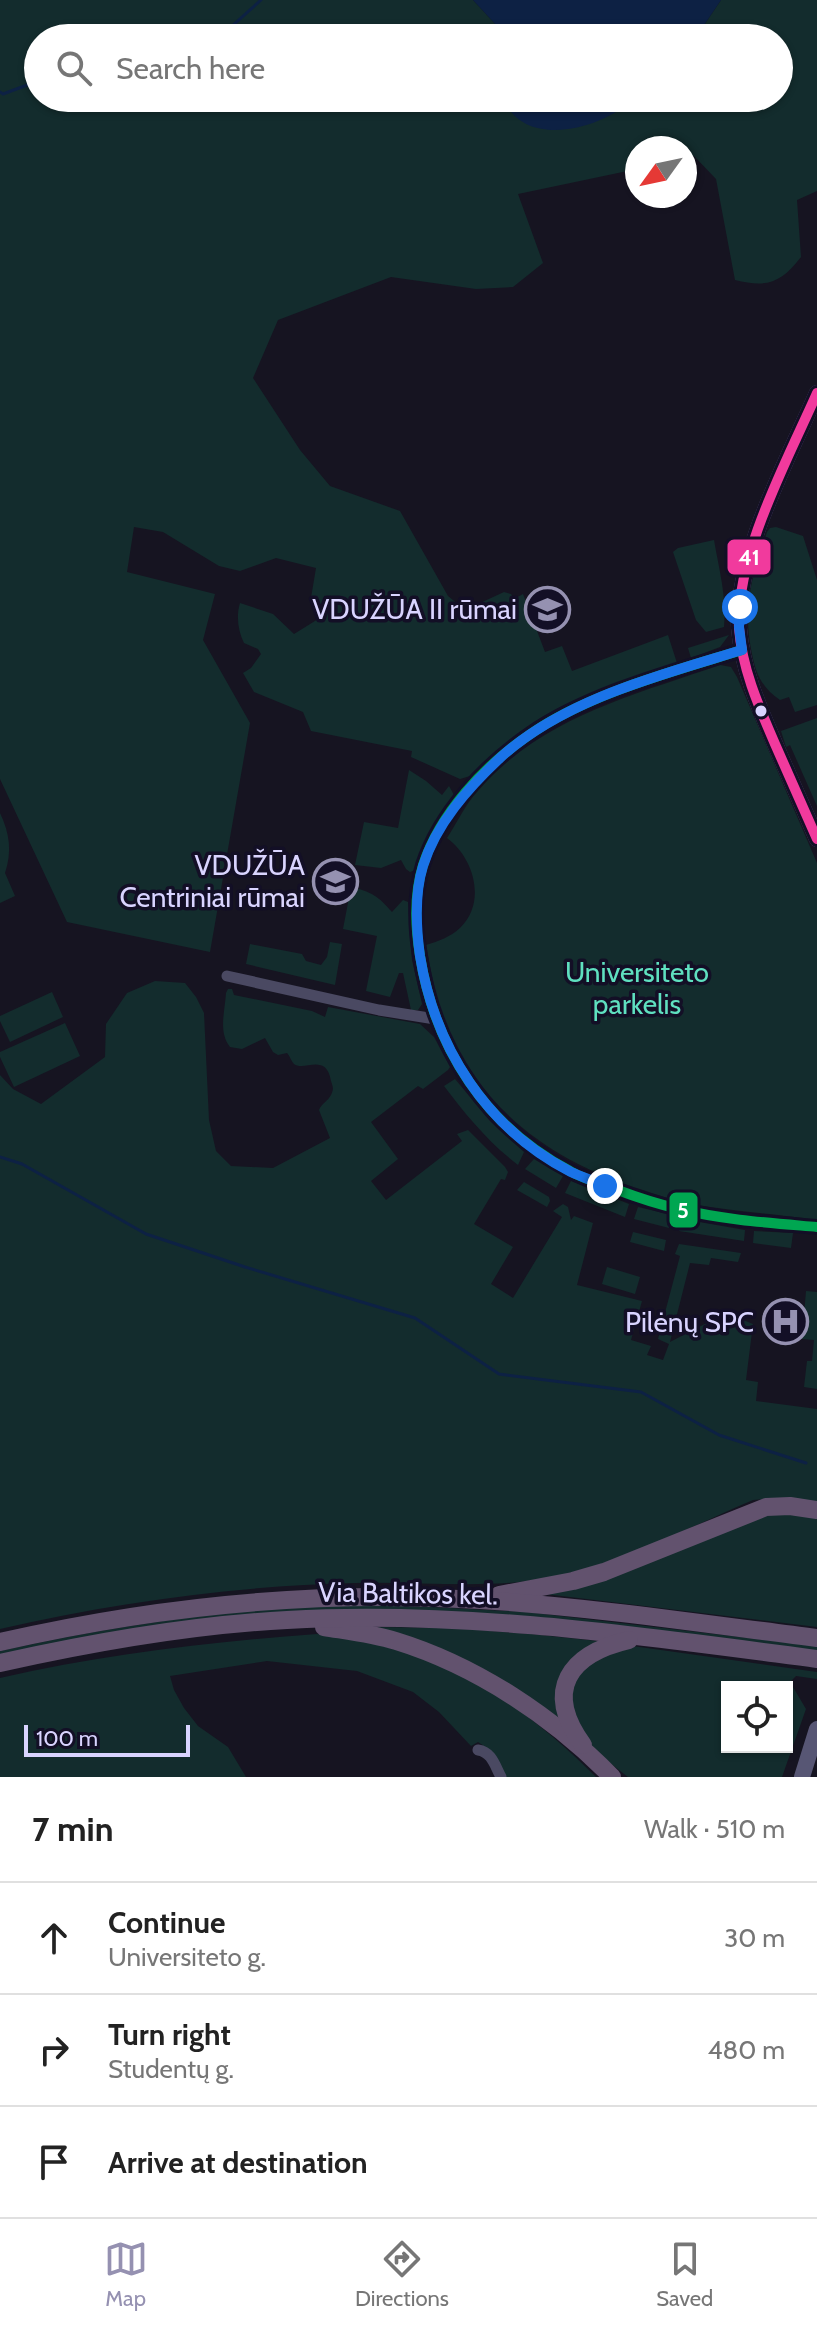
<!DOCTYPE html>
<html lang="en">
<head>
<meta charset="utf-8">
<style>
	body { margin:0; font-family:Cabin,sans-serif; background:#f6f6f6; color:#222 }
	.controls { position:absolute; right:24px; bottom:24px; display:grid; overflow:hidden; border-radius:0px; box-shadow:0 2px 6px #0004 }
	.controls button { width:72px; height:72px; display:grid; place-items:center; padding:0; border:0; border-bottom:2px solid #e0e0e0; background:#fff; color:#222; font:40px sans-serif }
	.compass { position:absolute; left:625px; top:136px; width:72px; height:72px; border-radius:50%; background:#fff; box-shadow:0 2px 6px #0004; rotate:237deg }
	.scale { position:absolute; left:24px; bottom:20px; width:166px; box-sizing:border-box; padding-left:8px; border:4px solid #d9d4ff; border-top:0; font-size:22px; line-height:28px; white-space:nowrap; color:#d9d4ff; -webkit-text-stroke:6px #130f26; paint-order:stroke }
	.stop { position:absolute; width:24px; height:24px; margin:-18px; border:6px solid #1a73e8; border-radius:50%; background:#fff }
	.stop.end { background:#1a73e8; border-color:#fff; box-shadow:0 2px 8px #0008 }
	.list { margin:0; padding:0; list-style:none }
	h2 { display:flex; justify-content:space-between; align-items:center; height:104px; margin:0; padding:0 32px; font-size:34px }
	h2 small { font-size:26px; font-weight:400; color:#767676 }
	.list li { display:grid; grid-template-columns:52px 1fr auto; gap:24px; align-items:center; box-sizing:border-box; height:112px; padding:0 32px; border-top:2px solid #e0e0e0 }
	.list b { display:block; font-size:30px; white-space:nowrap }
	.list p { margin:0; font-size:26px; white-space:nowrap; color:#767676 }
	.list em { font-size:26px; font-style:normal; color:#767676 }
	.icon { flex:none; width:44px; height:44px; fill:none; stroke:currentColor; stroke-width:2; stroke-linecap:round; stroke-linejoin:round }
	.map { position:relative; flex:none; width:817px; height:1777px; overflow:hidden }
	.search { position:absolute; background:#fff; box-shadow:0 2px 6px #0004; left:24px; right:24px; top:24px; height:88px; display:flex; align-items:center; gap:20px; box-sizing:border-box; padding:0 28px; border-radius:44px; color:#767676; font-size:30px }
	.sheet { height:440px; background:#fff }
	nav { display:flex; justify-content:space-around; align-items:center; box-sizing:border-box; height:112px; border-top:2px solid #e0e0e0; background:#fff; font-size:22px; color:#767676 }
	nav a { display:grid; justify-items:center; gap:4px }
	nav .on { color:#9591b1 }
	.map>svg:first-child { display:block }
	.green { fill:#132c2d; fill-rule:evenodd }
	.water { fill:#0d2144 }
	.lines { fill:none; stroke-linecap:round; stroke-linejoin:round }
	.stream { stroke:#0d2144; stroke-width:3 }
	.minor { stroke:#4a4962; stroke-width:11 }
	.secondary { stroke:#575674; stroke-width:16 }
	.trunk { stroke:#62526e; stroke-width:18 }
	.bus-1-casing { stroke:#130f26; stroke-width:16 }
	.bus-2-casing { stroke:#130f26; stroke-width:16 }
	.bus-1 { stroke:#f13a9d; stroke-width:10 }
	.bus-2 { stroke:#00a651; stroke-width:10 }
	.route { stroke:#1a73e8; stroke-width:10 }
	.bus-dot { fill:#d9d4ff; stroke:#130f26; stroke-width:3 }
	.labels { text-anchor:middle; stroke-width:7; stroke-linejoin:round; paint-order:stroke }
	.poi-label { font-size:28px; fill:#d9d4ff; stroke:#130f26; text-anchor:end }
	.park-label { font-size:28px; fill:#5fe0c0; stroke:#130f26 }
	.street-label { font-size:28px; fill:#d9d4ff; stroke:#130f26 }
	.line-badge { stroke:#130f26; stroke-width:3 }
	.badge-label { font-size:22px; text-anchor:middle; font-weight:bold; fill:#fff }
</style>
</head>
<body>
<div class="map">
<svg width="817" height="1777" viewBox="0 0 817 1777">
	<rect width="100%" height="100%" fill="#161421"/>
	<!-- green -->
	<g class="green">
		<path d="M0,0h473l24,26 1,4 -5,8h-455v60h465l4,9 121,-3 6,-6h145v-60h-82l1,-4 23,-34h96v191l-20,9 4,57c-20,26 -34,31 -66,23l-19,-101 -22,-23 -9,2v-10h-48v21l-119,25 25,69 -30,24 -37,2 -85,-12 -113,43 -25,58 47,72 30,36 70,25 48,85 17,14 39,-18 7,2 3,5 9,-5 22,58 17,-6 10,25 96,-36 9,28c-34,12 -70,23 -104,38 -39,17 -74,45 -103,75l-10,3 -49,-22 1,-6 -101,-20 -8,-19 -49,-20 -11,-19 8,-5 10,-14 -3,-5 -14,-6c-6,-12 -8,-27 -4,-40l33,11 21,20 29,-18 -12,-18 5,-30 -40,-10 -36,13 -21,-5 -56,-34 -29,-5 -7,45 88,22 -12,46 47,83 -40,229 -143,-30 -67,-143z"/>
		<path d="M776,527l27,9 14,44v125l-22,7 -6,-15 -9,3c-18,-12 -24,-26 -28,-46 -10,-47 0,-79 15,-122l3,-4z"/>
		<path d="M714,540c5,29 13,58 10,87l-18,5 -10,-12 -23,-68 5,-4z"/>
		<path d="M729,635l-9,12 -29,11 -3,-10z"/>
		<path d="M720,665l11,2 6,10 80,186v357c-42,-6 -85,-9 -127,-16 -16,-3 -32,-9 -47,-14 -94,-29 -168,-84 -202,-179 -7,-22 -11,-44 -15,-66 13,-4 24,-8 34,-17 27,-26 14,-70 -13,-90 10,-15 18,-33 30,-46 62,-74 157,-97 243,-127z"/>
		<path d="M817,718v88l-27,-61 -4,2 -5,-16z"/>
		<path d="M409,770l17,11 16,14 7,-9 5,9 -31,52 -8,23 -5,2 -4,-3 -5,-9 -20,8 -26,-3 9,-43 34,6z"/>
		<path d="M0,813c10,21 12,39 5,60l10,23 -15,7z"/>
		<path d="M351,887c21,5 27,9 41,25l11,-12 5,2 4,58 10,44 -4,6h-7l-8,-37h-4l-9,24 -24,-6 11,-55 -34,-7z"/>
		<path d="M330,942l12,2 -7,41 -89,-21 4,-20 52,10 4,7 15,4 6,-8z"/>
		<path d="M155,981l30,2 11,14 8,16 5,107 7,31 15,15 42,2 57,-30 -11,-28c3,-7 9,-9 12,-15 3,-6 2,-8 0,-14 -5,-29 -27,-9 -37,-17 -3,-3 -4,-8 -7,-11l-9,2 -5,-3 -8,-14 -23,11 -12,-2c-12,-15 -5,-36 -4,-54l2,-4h4l2,6 78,16 13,6 3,-10 92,17 14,13 16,30 -2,3 -25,19 -5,-3 -47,36 27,37 -27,22 15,19 76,-59 -5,-7 11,-4 37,37 3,5 -3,8 -4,-1 -27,45 39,23 -22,37 22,14 49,-81 -9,-6 10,-7 5,3 3,13 3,-4 19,7 -16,62 65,16 -11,39 20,6 -4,9 16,5 6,-16 -11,-5 22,-83 -5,-2 4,-10 62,9 -3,9 -27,-4 -2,7 -19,-2 -20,79 56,-29 27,11 -7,56 12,2 -2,19 61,8v93l-39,-4 -25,2c-68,29 -137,66 -210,79 -62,10 -127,2 -188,4 -120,3 -238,19 -355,46v-554l13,14 28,15 64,-47 1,-33 21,-31z"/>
		<path d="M52,992l11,25 -53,25 -10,-21v-5z"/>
		<path d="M65,1023l15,33 -66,31 -14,-30v-5z"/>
		<path d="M455,1079l35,42 34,31 -6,13c-30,-23 -52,-50 -74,-79z"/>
		<path d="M534,1159l29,17 -7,12 -31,-19z"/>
		<path d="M571,1181l58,23 -4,13 -60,-24z"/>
		<path d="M524,1182l25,15 1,4 -3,6 -30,-17z"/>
		<path d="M638,1207l34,8 -3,13 -35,-9z"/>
		<path d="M682,1219l63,11 -1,11 -65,-10z"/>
		<path d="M754,1231l39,2 -2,15 -38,-5z"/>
		<path d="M633,1232l33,8 -2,11 -34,-9z"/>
		<path d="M607,1267l33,10 -5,17 -33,-10z"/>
		<path d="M806,1291l11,1v97l-13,-2 3,-26h5l2,-21 -12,-1z"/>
		<path d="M789,1511l28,6v110l-272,-33 223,-80z"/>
		<path d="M393,1605l133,7 291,34v6l-421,-41 -396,46v-6c94,-21 188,-36 283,-43 37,-3 74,-2 110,-3z"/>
		<path d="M372,1627l81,1 78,6 66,7 220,31v7l-21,-3 -6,6 16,27 -24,68h-154l-72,-56zM727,1687h60v60h-60z"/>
		<path d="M317,1634c24,2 50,4 73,11 80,23 148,74 206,132h-91c-7,-15 -13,-27 -27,-35l-7,4 -32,-34 -26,-20 -56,-21 -90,-10 -97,15 4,14 10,18 14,18 30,21 18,30h-246v-99c105,-24 210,-36 317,-44z"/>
	</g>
	<!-- water -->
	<g class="water">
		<path d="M473,0h248l-23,34 -1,4h-204l5,-8 -1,-4z"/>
		<path d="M503,98h131c-31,31 -110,53 -131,0z"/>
	</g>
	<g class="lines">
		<!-- stream -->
		<g class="stream">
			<path d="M175,38l56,-11 30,-27"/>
			<path d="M0,92l3,2 35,-13"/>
			<path d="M0,1157l22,7 124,70 99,33 170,51 84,56 142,18 78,43 87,28"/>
		</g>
		<!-- minor -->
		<g class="minor">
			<path d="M742,650c-68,21 -155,44 -213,85 -45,31 -89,78 -106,130 -9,29 -8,61 -3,91 15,93 66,171 150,215 14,8 30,13 45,18 21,8 42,15 64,20 45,11 92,14 138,18"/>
			<path d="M227,976l152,34 56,9"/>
			<path d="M478,1750c14,2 17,16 23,27"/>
		</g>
		<!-- secondary -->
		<g class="secondary">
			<path d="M817,393c-30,68 -81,161 -78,235 3,41 20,79 36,116 14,32 28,64 42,95"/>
			<path d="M802,1777l15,-48"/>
		</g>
		<!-- trunk -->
		<g class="trunk">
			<path d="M499,1595l74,-14 31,-9 162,-65 24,-1 27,4"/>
			<path d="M324,1627c24,4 49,7 72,14 81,25 157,76 216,136"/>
			<path d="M0,1642c157,-36 320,-52 480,-42 113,7 225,24 337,38"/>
			<path d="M0,1663c94,-21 190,-38 287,-43 178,-10 354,16 530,39"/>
			<path d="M583,1745c-40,-55 -14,-91 46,-105"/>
		</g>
		<defs>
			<path id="bus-1" d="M817,393c-30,68 -81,161 -78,235 3,41 20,79 36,116 14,32 28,64 42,95"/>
			<path id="bus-2" d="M742,650c-68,21 -155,44 -213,85 -45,31 -89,78 -106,130 -9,29 -8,61 -3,91 15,93 66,171 150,215 14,8 30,13 45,18 21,8 42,15 64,20 45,11 92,14 138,18"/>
		</defs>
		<!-- bus-1 casing -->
		<use href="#bus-1" class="bus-1-casing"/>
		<!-- bus-2 casing -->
		<use href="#bus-2" class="bus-2-casing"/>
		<!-- bus-1 -->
		<use href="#bus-1" class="bus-1"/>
		<!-- bus-2 -->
		<use href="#bus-2" class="bus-2"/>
	</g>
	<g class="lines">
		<!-- route -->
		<path class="route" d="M605,1186c-11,-5 -23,-9 -34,-14 -84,-43 -136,-124 -151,-216 -4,-29 -6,-61 3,-90 13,-42 45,-78 77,-108 64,-59 161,-83 242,-108l-3,-23 1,-20"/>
	</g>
	<!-- icons -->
	<defs>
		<symbol id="university-ring" viewBox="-11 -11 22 22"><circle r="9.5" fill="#130f26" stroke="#9591b1" stroke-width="1.5"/><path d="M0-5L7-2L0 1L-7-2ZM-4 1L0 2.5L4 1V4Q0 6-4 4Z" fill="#9591b1"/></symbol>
		<symbol id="hospital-ring" viewBox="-11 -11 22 22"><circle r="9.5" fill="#130f26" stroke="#9591b1" stroke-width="1.5"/><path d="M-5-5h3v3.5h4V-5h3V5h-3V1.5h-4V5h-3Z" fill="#9591b1"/></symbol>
	</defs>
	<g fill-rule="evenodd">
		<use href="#university-ring" x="522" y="584" width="51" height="51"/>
		<use href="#university-ring" x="310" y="856" width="51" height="51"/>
		<use href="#hospital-ring" x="760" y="1296" width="51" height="51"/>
	</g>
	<!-- markers -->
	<circle class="bus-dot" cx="761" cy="711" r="7"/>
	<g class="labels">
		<!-- poi labels -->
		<g class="poi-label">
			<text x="517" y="619">VDUŽŪA II rūmai</text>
			<text x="305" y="875">VDUŽŪA<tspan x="305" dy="32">Centriniai rūmai</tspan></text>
			<text x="754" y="1332">Pilėnų SPC</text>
		</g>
		<!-- park labels -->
		<g class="park-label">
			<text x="637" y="982">Universiteto<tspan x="637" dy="32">parkelis</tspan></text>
		</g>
		<!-- street labels -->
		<g class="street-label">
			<text transform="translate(408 1593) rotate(1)" y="10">Via Baltikos kel.</text>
		</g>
	</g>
	<g class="line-badge">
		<rect x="726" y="538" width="46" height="38" rx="8" fill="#f13a9d"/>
		<rect x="668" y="1191" width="31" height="38" rx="8" fill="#00a651"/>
	</g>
	<g class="badge-label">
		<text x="749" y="565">41</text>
		<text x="683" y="1218">5</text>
	</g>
</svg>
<div class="controls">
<button><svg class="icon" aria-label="locate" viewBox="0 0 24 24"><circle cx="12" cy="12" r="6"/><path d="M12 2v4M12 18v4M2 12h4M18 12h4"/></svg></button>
</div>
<svg class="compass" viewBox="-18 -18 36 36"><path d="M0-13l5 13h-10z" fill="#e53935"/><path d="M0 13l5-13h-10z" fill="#767676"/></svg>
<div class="scale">100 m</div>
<div class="stop" style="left:740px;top:607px"></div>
<div class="stop end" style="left:605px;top:1186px"></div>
<div class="search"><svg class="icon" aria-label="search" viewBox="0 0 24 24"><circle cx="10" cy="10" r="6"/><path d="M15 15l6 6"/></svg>Search here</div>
</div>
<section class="sheet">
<h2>7 min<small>Walk · 510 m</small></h2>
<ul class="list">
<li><svg class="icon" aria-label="ahead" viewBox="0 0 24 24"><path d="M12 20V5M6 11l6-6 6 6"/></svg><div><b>Continue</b><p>Universiteto g.</p></div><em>30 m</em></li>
<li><svg class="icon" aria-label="right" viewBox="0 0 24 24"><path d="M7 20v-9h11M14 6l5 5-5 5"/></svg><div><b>Turn right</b><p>Studentų g.</p></div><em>480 m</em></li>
<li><svg class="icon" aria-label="arrive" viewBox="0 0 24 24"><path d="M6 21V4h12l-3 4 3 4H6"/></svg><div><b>Arrive at destination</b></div></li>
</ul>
</section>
<nav>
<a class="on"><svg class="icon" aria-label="map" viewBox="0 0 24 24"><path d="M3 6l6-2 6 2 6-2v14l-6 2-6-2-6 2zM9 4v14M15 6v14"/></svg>Map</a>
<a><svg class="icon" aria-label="directions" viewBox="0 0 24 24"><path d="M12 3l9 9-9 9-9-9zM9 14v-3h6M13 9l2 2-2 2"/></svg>Directions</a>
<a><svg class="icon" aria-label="saved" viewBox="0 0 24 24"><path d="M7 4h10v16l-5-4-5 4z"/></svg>Saved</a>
</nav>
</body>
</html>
